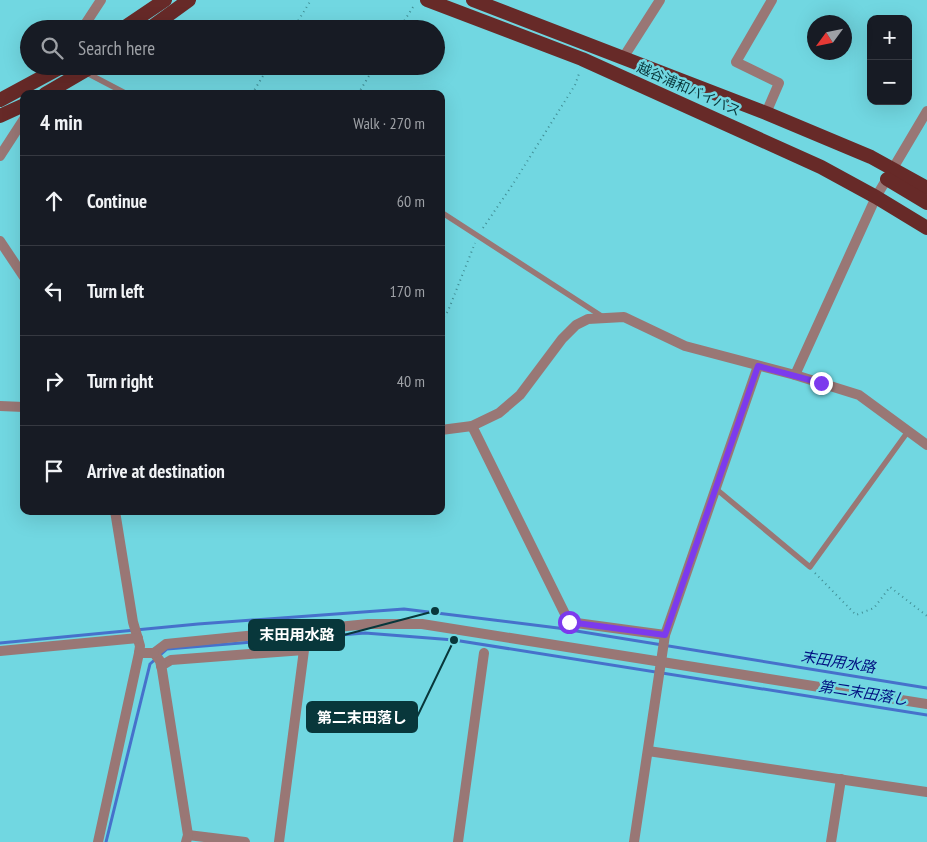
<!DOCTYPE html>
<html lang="en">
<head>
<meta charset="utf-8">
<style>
	body { margin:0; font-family:"PT Sans Narrow","Noto Sans JP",sans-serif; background:#20242c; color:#f1f3f6 }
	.controls { position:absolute; right:15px; top:15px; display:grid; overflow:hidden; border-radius:10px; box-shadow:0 5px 20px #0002 }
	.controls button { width:45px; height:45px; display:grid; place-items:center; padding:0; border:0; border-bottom:1px solid #363941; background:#171b24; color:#f1f3f6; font:25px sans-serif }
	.compass { position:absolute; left:807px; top:15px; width:45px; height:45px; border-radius:50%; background:#171b24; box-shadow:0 5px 20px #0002; rotate:237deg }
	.stop { position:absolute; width:15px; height:15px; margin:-11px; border:4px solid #7c3aed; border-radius:50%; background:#fff }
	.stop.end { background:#7c3aed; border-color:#fff; box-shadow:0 1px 5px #0008 }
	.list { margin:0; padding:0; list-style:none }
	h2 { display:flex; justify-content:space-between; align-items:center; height:65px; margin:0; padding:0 20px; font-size:21px }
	h2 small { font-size:16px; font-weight:400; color:#9ea1a6 }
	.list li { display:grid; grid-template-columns:32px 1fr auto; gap:15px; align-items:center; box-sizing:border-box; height:90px; padding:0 20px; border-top:1px solid #363941 }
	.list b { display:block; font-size:19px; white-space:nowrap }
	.list em { font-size:16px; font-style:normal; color:#9ea1a6 }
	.icon { flex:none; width:28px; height:28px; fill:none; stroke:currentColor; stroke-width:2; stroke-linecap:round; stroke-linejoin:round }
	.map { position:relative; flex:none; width:927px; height:842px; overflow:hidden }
	.search { position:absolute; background:#171b24; box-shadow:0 5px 20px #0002; left:20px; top:20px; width:425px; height:55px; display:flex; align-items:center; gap:12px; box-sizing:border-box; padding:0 18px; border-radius:28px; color:#9ea1a6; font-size:19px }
	.panel { position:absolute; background:#171b24; box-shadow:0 5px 20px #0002; left:20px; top:90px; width:425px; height:425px; border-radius:10px }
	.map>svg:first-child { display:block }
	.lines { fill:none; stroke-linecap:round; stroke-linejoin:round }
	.stream { stroke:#4671cb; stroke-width:3 }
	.path { stroke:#418e95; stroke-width:2; stroke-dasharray:1 4; stroke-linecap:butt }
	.service { stroke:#997775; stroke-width:5.5 }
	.minor { stroke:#997775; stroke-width:10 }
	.tertiary { stroke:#997775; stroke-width:10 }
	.trunk { stroke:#672a28; stroke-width:14 }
	.route { stroke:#7c3aed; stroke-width:6 }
	.labels { text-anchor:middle; stroke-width:5; stroke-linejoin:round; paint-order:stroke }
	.street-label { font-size:14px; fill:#08373b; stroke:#71d7e1 }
	.water-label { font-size:15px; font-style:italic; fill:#001080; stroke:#71d7e1 }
	.leader { fill:none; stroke:#08373b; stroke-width:2 }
	.callout-dot { fill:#08373b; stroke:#71d7e1; stroke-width:2 }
	.callout { fill:#08373b; stroke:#08373b; stroke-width:2 }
	.callout-label { font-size:15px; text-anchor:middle; font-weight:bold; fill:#fff }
</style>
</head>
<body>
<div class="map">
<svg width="927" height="842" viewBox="0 0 927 842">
	<rect width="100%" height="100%" fill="#71d7e1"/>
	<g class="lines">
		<!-- stream -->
		<g class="stream">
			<path d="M0,643l198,-19 206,-15 154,19 369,60"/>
			<path d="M106,842l44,-178 17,-15 198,-16 89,7 473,75"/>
		</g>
		<!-- path -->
		<g class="path">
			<path d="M293,29l18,-29"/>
			<path d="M399,29l16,-25"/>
			<path d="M252,94l17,-28"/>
			<path d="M358,94l17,-28"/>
			<path d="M483,228l30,-44 62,-99 5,-14"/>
			<path d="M441,321l7,-10 27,-68"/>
			<path d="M815,573l41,42 18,-7 16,-21 37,29"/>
		</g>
		<!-- service -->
		<g class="service">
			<path d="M85,72l42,22"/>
			<path d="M441,212l162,105"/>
			<path d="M715,488l95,79 99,-137"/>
		</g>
		<!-- minor -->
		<g class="minor">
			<path d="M82,29l19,-29"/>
			<path d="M623,58l37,-58"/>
			<path d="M766,113l13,-30 -43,-21 36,-62"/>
			<path d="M0,156l24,-37"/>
			<path d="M0,241l24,36"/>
			<path d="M795,375l81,-178"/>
			<path d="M0,406l24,1"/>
			<path d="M472,426l97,196 96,13"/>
			<path d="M115,511l18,111 7,24 -1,7"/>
			<path d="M0,651l138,-13"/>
			<path d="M161,666l10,-6 133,-10 -25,192"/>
			<path d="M648,751l279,41"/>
			<path d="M188,835l57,7"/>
			<path d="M186,842l2,-7 -26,-165 -2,-9 -6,-8 12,-9 202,-20h54l505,80"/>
			<path d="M458,842l26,-189"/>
			<path d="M634,842l31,-207 93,-269"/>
			<path d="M831,842l10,-63"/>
		</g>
		<!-- tertiary -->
		<g class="tertiary">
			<path d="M876,197l51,-86"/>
			<path d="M441,430l31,-4 27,-13 21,-18 42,-56 14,-14 12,-6 36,-2 61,29 110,29 64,20 68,50"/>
			<path d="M98,842l41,-189h15"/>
		</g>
		<!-- trunk -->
		<g class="trunk">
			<path d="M427,0l155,59 239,108 55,30 51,31"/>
			<path d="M473,0l293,113 105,44 56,31"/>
			<path d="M122,29l43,-29"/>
			<path d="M149,29l40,-29"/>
			<path d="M45,94l48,-28"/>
			<path d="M0,100l63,-34"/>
			<path d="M0,116l24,-11"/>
			<path d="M887,179l40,24"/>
		</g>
	</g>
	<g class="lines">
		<!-- route -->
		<path class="route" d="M569,622l96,13 93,-269 63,17"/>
	</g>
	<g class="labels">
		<!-- street labels -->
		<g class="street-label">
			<text transform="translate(689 89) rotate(24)" y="5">越谷浦和バイパス</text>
		</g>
		<!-- water labels -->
		<g class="water-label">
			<text transform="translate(838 662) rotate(9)" y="5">末田用水路</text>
			<text transform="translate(863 693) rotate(9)" y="5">第二末田落し</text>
		</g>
	</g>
	<!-- callouts -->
	<path class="leader" d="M435 611L344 635M454 640L417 717"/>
	<g class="callout-dot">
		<circle cx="435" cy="611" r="5"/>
		<circle cx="454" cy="640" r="5"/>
	</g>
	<g class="callout">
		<rect x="249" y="620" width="95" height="30" rx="5"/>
		<rect x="307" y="702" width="110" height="30" rx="5"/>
	</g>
	<g class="callout-label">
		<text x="297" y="640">末田用水路</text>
		<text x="362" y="723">第二末田落し</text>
	</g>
</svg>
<div class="controls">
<button>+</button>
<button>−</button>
</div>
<svg class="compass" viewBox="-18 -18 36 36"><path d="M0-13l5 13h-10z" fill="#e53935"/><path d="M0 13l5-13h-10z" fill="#9ea1a6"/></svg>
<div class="stop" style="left:569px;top:622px"></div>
<div class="stop end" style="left:821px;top:383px"></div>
<div class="search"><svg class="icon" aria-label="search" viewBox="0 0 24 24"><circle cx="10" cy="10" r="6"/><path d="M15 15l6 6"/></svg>Search here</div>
<section class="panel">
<h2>4 min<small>Walk · 270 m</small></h2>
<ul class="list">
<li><svg class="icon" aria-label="ahead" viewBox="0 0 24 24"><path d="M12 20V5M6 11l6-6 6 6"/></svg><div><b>Continue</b></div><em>60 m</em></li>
<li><svg class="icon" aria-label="left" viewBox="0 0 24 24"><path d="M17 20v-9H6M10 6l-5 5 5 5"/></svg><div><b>Turn left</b></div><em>170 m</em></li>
<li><svg class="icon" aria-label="right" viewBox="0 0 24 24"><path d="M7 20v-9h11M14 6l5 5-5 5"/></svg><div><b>Turn right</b></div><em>40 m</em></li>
<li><svg class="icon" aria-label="arrive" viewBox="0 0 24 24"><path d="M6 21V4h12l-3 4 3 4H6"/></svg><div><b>Arrive at destination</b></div></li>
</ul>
</section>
</div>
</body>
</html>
